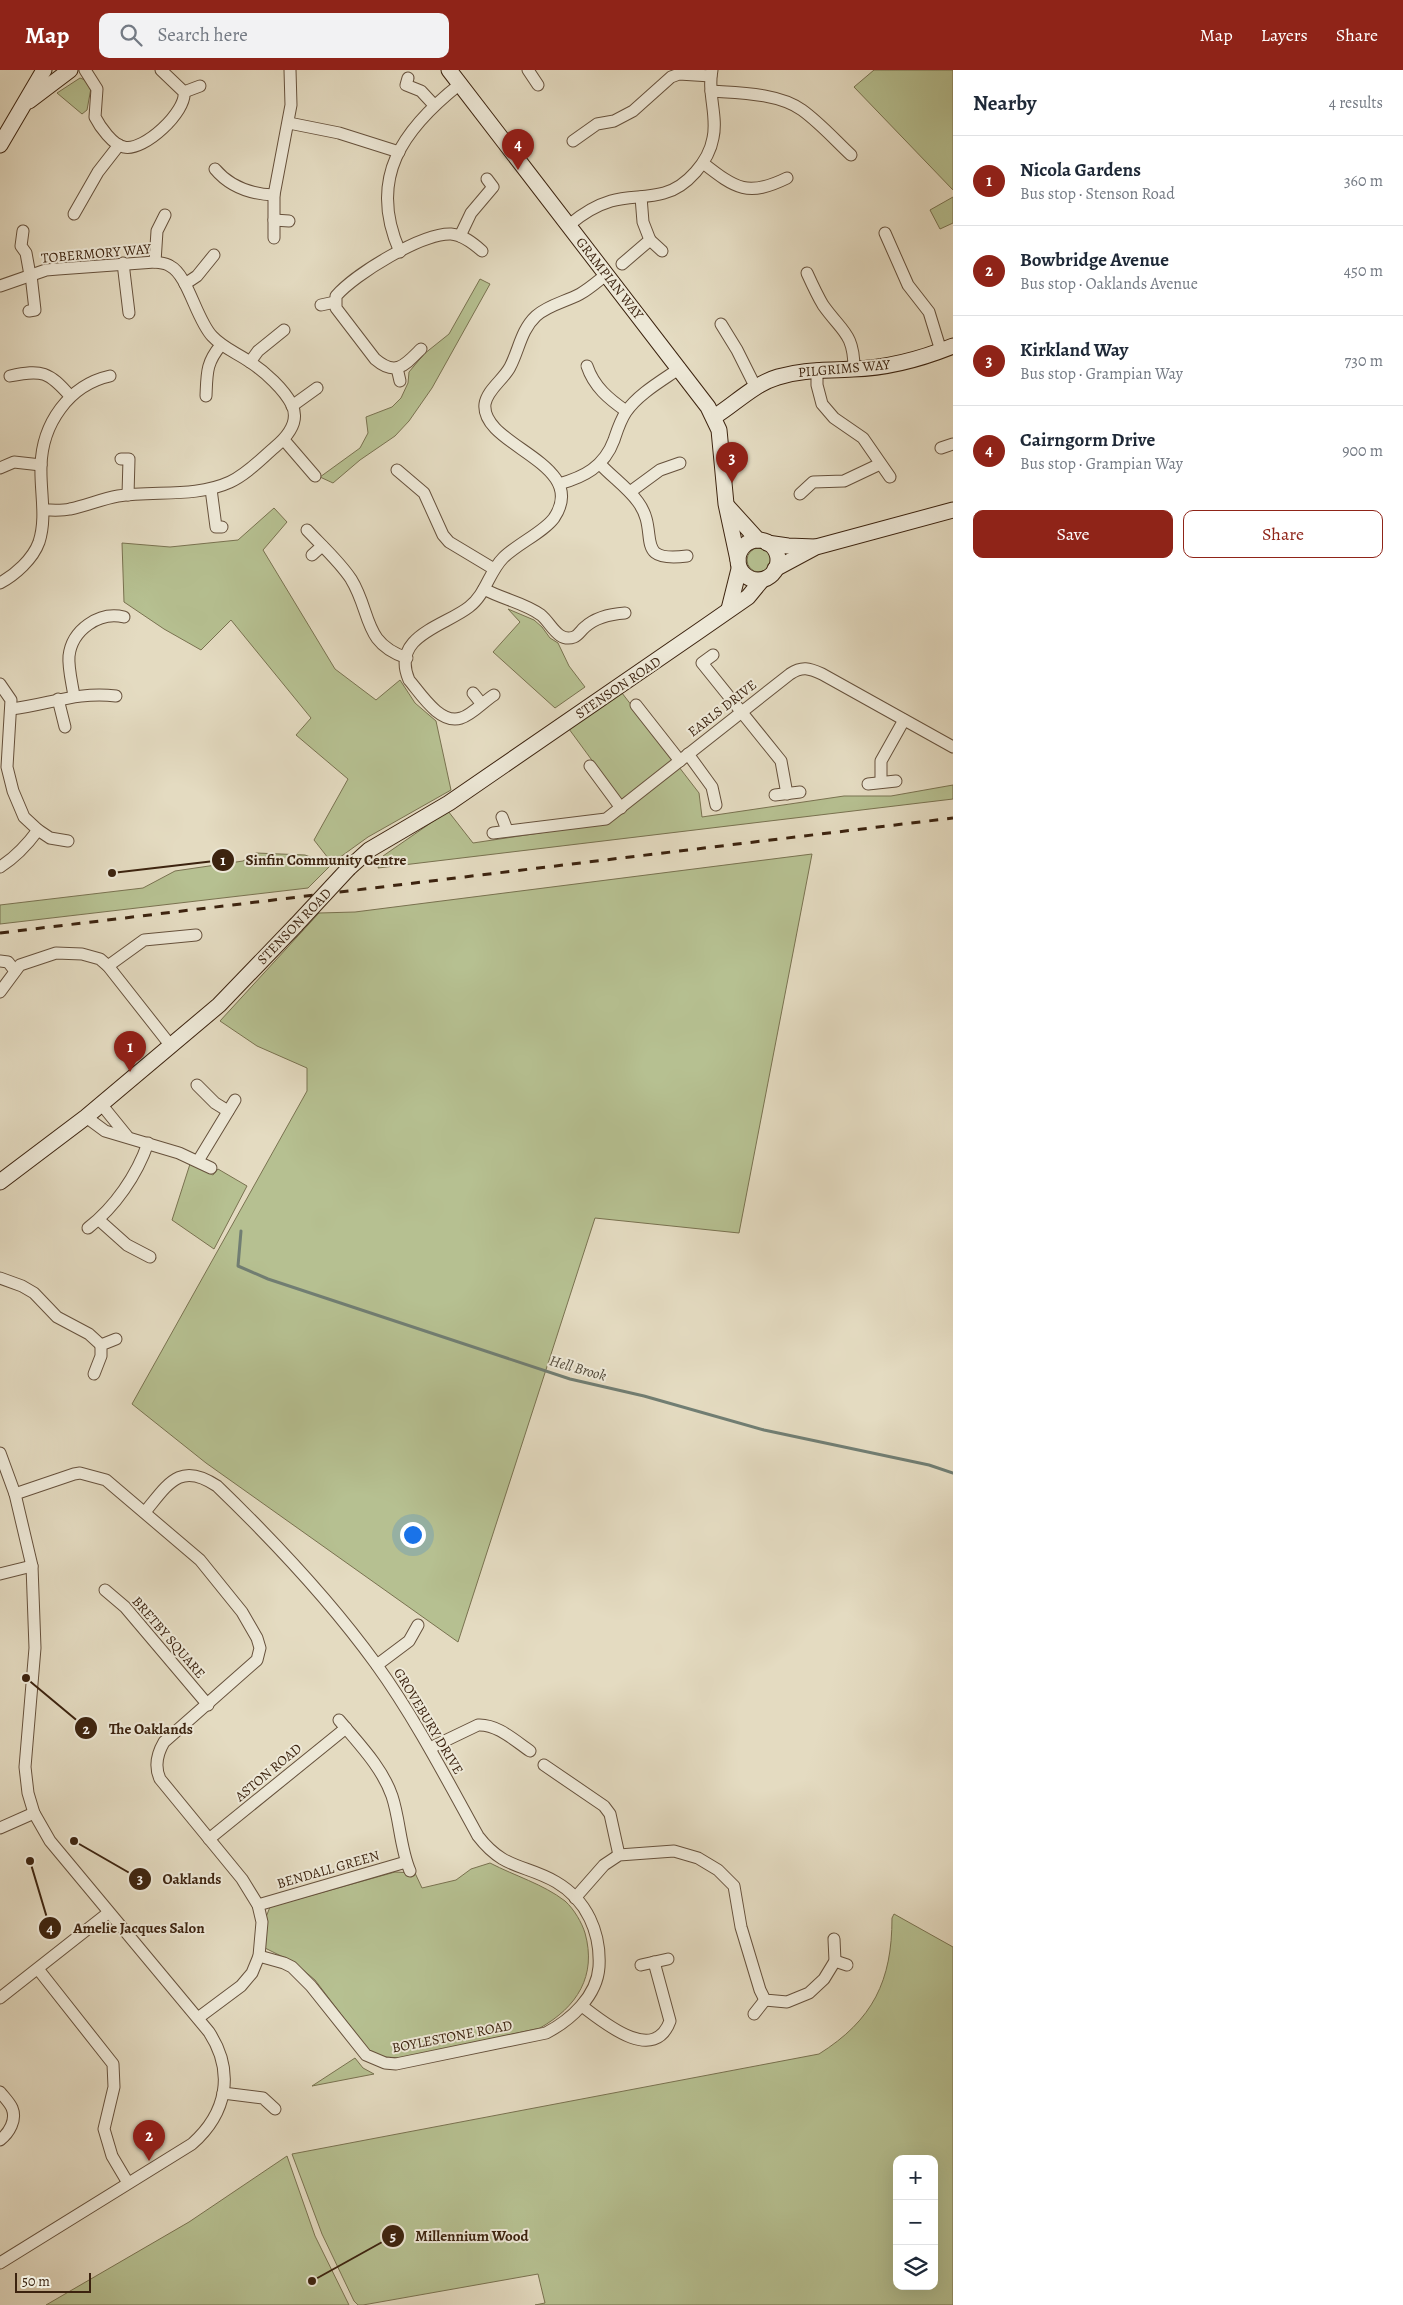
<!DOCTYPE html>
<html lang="en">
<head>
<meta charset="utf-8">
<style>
	body { margin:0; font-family:Alegreya,serif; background:#f2f2f3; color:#1f2937 }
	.controls { position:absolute; right:15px; bottom:15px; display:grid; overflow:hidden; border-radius:10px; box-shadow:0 5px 20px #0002 }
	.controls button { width:45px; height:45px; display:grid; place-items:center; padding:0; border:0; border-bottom:1px solid #e0e1e3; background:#fff; color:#1f2937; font:25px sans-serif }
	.scale { position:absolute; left:15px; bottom:12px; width:76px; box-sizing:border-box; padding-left:5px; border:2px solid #3c230f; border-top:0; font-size:14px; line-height:18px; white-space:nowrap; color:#3c230f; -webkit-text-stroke:4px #ede8d7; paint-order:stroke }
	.you { position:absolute; left:412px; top:1464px; width:18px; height:18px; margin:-12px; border:4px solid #fff; border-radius:50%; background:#1a73e8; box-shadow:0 0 0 8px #1a73e833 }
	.badge { display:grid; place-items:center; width:32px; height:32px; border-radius:50%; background:#8f2418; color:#fff; font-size:16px; font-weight:700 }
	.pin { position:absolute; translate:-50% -41px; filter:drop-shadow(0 1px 2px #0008) }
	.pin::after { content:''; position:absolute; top:26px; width:18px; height:15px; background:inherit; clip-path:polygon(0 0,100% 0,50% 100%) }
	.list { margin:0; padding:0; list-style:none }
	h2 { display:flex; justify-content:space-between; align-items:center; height:65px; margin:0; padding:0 20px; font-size:21px }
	h2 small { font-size:16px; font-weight:400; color:#747a83 }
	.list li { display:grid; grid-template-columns:32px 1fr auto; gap:15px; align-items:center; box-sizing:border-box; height:90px; padding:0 20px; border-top:1px solid #e0e1e3 }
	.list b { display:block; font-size:19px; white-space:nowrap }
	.list p { margin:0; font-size:16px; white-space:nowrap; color:#747a83 }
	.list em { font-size:16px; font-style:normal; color:#747a83 }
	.actions { display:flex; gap:10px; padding:15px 20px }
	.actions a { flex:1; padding:11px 0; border:1px solid #8f2418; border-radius:10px; text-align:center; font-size:18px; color:#8f2418 }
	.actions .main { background:#8f2418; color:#fff }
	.icon { flex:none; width:28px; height:28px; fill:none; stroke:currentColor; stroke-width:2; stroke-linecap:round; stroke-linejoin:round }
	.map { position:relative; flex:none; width:953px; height:2235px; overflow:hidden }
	header { display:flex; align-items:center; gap:30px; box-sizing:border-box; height:70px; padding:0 25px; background:#8f2418; color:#fff }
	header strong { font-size:24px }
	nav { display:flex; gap:28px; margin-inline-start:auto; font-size:18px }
	.search { width:350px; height:45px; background:#f2f2f3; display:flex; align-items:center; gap:12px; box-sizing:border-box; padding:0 18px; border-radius:10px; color:#747a83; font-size:19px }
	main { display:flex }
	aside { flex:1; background:#fff }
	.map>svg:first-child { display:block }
	.green { fill:#b6c091; stroke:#797250; fill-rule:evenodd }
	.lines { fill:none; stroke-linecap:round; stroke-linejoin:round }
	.stream { stroke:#717e73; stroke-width:3 }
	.street-casing { stroke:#66513c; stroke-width:13 }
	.secondary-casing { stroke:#3c230f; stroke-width:17 }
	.street { stroke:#ede8d7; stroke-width:11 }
	.secondary { stroke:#ede8d7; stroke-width:15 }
	.rail { stroke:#3c230f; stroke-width:3; stroke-dasharray:9 9; stroke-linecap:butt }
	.secondary-bridge-casing { stroke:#3c230f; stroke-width:17; stroke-linecap:butt }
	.secondary-bridge { stroke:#ede8d7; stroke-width:15 }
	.labels { text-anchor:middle; stroke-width:4; stroke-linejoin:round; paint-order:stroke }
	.street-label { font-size:14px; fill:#3c230f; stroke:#ede8d7 }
	.water-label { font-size:15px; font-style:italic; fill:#524939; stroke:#ede8d7 }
	.leader { fill:none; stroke:#3c230f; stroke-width:2 }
	.callout-dot { fill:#3c230f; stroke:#ede8d7; stroke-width:2 }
	.mark-label { font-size:15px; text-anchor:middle; font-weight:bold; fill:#fff }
	.callout-label { font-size:15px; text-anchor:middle; font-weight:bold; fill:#3c230f; stroke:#ede8d7; stroke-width:4; stroke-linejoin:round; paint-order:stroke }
</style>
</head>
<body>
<header>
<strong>Map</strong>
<div class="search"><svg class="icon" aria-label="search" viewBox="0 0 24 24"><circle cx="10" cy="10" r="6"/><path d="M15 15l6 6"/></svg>Search here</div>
<nav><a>Map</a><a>Layers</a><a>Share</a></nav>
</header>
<main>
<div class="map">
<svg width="953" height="2235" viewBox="0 0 953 2235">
	<rect width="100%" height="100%" fill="#e4dbc1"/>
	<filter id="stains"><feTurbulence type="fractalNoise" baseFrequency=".004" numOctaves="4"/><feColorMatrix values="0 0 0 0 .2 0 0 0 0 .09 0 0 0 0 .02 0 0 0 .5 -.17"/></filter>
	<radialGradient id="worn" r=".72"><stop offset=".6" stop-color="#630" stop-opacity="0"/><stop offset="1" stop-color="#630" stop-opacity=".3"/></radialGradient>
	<!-- green -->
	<g class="green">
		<path d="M874,0h79v120l-99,-103z"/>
		<path d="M80,8l5,2 6,8 -4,22 -5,4 -25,-21z"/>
		<path d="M953,127v26l-13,6 -10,-19z"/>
		<path d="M480,209l10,5 -58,104 -23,33 -14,15 -35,24 -27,23 -13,-6 40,-29 8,-15 -2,-16 26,-10 9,-9 7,-15 1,-11 15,-18 25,-20z"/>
		<path d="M274,438l13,14 -24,28 72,119 41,31 24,-20 15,23 21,18 15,69 -83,47 -36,26 -18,-23 34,-61 -52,-44 15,-17 -80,-98 -30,30 -37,-21 -40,-27 -2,-59 48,4 68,-7z"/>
		<circle cx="759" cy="490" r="12"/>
		<path d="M508,539l26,11 8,7 8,11 8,5 11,23 16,21 -30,21 -62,-56 27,-30z"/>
		<path d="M622,623l77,100 3,24 142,-21h47l62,-11v14l-575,69 5,-12 65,-45 25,32 133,-20 21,-15 -58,-79z"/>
		<path d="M256,783l49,2 26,10 -23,23 -308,36v-19l143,-17 32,-17 68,-10z"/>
		<path d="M812,784l-73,379 -144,-15 -137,424 -252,-179 -74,-59 175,-313v-23l-50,-22 -37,-25 99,-108 36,-1z"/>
		<path d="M190,1094l23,11 5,-6 29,17 -33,63 -42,-29z"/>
		<path d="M490,1793c25,13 53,21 75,38 9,8 17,22 20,32 12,43 -8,74 -45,95l-136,30 -21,-1 -14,-6 -54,-71 -20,-17 -30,-15 1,-31 4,-10 125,-35 20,1 7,15 34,-8 15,-11z"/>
		<path d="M894,1844l59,33v358h-418l10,-2 -7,-29 -175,31h-5l-4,-4 -32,-67 -30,-80 527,-100c54,-34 73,-73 73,-136zM897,2089h37v127h-37z"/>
		<path d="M355,1988l8,10 11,6 -62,12z"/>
		<path d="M287,2086l28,80 34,69h-303l143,-83z"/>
	</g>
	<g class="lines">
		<!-- stream -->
		<path class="stream" d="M241,1161l-3,35 30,13 302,100 74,17 120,34 165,35 24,8"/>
		<defs>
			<g id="street">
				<path d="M85,0l12,19 -2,28c5,10 18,28 29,30 20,5 63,-36 60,-55l-23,-22"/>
				<path d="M528,0l10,15"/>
				<path d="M408,8l-2,7 15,6 13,14"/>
				<path d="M711,21c28,2 67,2 91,19 18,13 33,30 49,45"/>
				<path d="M184,22l16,-6"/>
				<path d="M289,53l50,10 60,19"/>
				<path d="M573,71l24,-17 17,-3 19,-10 38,-34 8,-3 32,2"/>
				<path d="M703,93c33,26 45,34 84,15"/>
				<path d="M215,99c15,18 35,25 59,26"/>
				<path d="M74,144l24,-42 21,-27"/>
				<path d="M274,150l15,1"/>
				<path d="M569,155c13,-11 25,-19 42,-24 17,-5 36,-3 53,-8 23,-6 45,-32 49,-55 5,-22 -6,-45 -1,-68"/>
				<path d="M23,161l-2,15 5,7 4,22"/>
				<path d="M885,163l23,52 21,27 12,39"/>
				<path d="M460,166l11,-23 22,-26 -6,-8"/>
				<path d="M274,168v-43l17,-90 -1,-35"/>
				<path d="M650,170l12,11"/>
				<path d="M400,182c-33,-74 3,-123 60,-168"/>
				<path d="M155,192l2,-31 8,-16"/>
				<path d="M123,193l6,50"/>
				<path d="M622,194l28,-24 -7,-18 -2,-25"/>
				<path d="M807,203c5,11 10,22 16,32 19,27 31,28 31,64"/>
				<path d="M185,214l12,-8 17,-21"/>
				<path d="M0,216l46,-16 12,-1 97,-7c5,1 11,1 15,4 18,9 26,53 42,70 11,12 25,17 38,26 15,10 34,27 42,43 8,17 -5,32 -17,42 -14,12 -28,27 -45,35 -35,16 -76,8 -112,14 -17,3 -32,10 -48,13 -8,2 -18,1 -26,1"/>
				<path d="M321,235l14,-3"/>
				<path d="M29,241l6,-1 -4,-35"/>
				<path d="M721,254l16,26 19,38"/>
				<path d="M421,279c-16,16 -25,28 -46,10l-39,-51v-12c19,-22 86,-63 115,-62 12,1 22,9 31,17"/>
				<path d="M250,292l8,-11 26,-21"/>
				<path d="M587,296c7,21 22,33 39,45"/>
				<path d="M397,298l3,13"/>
				<path d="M817,299v16l5,19 12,14 29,20 27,39"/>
				<path d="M10,306c32,-7 39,-4 60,20"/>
				<path d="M206,326c1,-23 0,-33 15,-51"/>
				<path d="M292,336l25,-18"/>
				<path d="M284,370l31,36"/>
				<path d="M941,378l12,-4"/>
				<path d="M121,389h8l-1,36"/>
				<path d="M600,394c12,13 28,24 38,38 23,31 -7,61 49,54"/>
				<path d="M0,398l14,-6 27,3"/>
				<path d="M397,400l27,23 19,42 6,7 45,27"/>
				<path d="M559,414c25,-7 45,-17 55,-44 3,-9 6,-19 12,-28 12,-18 37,-32 54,-44"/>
				<path d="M211,419l5,38h6"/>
				<path d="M630,422l30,-22 20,-7"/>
				<path d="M800,424l13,-12 31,-1 36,-17"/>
				<path d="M307,460c15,16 32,31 44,49 21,34 11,64 56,79"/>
				<path d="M312,485l10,-9"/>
				<path d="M0,513c15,-8 33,-24 39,-41 8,-25 1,-50 2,-76 1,-42 28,-81 69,-90"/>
				<path d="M484,519c18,10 41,14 57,26 10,8 17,28 33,22 5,-2 7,-7 11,-10 11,-10 25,-13 40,-14"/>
				<path d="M713,585l-11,8 79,98 6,33"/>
				<path d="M0,614l11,16 -4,67 6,24 11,26 14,13 12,8 18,3"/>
				<path d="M473,623l8,10"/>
				<path d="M494,625c-10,6 -22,20 -33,23 -21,7 -40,-24 -52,-38 -19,-44 36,-54 60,-73 17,-13 20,-35 34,-49 14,-14 41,-26 51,-40 37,-55 -74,-72 -69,-114 2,-14 19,-25 25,-37 9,-17 11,-37 26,-51 12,-11 29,-14 44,-22 9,-5 18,-13 27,-20"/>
				<path d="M74,626c-2,-13 -6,-28 -5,-40 3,-26 30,-45 55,-39"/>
				<path d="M58,629l7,28"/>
				<path d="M636,635l44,56"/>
				<path d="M11,639c37,-4 66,-18 105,-13"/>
				<path d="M688,684l24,33 4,18"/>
				<path d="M590,696l31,42"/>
				<path d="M881,712v-21l23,-41"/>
				<path d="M868,714l28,-3"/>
				<path d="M775,725l25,-3"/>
				<path d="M502,747l5,13"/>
				<path d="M493,763l113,-14 184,-145c12,-8 19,-6 32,0l131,73"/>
				<path d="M0,797c16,-10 27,-22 38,-37"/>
				<path d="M0,891l8,1 7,9"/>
				<path d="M108,896l36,-26 52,-5"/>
				<path d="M0,922l20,-27 36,-12 26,1 18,5 8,7 63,80"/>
				<path d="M197,1015l18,18 13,8"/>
				<path d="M101,1034l26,32"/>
				<path d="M86,1047l19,14 74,22 32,15"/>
				<path d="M198,1091l37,-61"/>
				<path d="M99,1150l28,25 23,12"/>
				<path d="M88,1158c27,-21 49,-53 60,-85"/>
				<path d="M0,1208l22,8 12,7 23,24 32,17 12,11"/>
				<path d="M94,1304l7,-18v-11l15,-6"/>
				<path d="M0,1383l15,41 17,72 3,82 -10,119 3,26 6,20 16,28 159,191c26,40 18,81 -17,112l-192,119"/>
				<path d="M15,1424l59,-20 6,-1 26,7 94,80 42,52 15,26 3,10 -3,12 -93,82c-7,12 -10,24 -4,37l82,100 16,26 4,17 -3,34 -7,17 -11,13 -43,32"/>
				<path d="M145,1442c23,-28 35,-51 72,-26 57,55 112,113 159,178 39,54 70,114 102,172 26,34 47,28 78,46 31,18 45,51 43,85 -2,29 -28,53 -53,66l-150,31 -11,-1 -19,-8 -55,-69 -19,-19 -8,-4 -25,-7"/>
				<path d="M0,1504l32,-8"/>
				<path d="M105,1520l20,17 83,98"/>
				<path d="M377,1595l32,-24 9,-16"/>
				<path d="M339,1650c19,23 43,47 53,76 8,24 8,52 18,75"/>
				<path d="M430,1678l48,-23c19,-1 36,15 52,26"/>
				<path d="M544,1695l60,41 6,8 9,41"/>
				<path d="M0,1758l34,-15"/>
				<path d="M209,1769l137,-111"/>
				<path d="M575,1828l29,-33 15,-10 55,-4 24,7 20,12 16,16 7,41 19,63 5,10 22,2 22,-9 15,-14 11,-18 -1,-22"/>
				<path d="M258,1835l148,-43"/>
				<path d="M835,1891l12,4"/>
				<path d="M641,1895l27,-6"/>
				<path d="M38,1899l75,95 1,23 -10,42 8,27 16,27"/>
				<path d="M0,1928l108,-85"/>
				<path d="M582,1936c21,16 72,59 88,15l-16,-59"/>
				<path d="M754,1944l11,-14"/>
				<path d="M0,2022c4,5 10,11 12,16 5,12 -3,25 -12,32"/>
				<path d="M223,2023l40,5 12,11"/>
			</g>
			<g id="secondary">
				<path d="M449,0l259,337 11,23 7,74 12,56"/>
				<path d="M29,31l41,-31"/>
				<path d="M0,75l44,-75"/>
				<path d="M714,347c21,-13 40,-33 64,-40 26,-8 49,-6 75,-8 35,-1 68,-10 100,-23"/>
				<path d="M728,437l30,33"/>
				<circle cx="758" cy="490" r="20"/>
				<path d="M767,473l21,3 27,1"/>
				<path d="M775,499l41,-22 137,-37"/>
				<path d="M729,539l10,-40"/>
				<path d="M349,798l20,-18 80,-47 250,-172 49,-34 14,-17"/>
				<path d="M0,1112l86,-65 133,-112 77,-80"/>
			</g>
		</defs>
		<!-- street casing -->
		<use href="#street" class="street-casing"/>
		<!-- secondary casing -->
		<use href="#secondary" class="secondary-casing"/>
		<!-- street -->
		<use href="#street" class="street"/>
		<!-- secondary -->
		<use href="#secondary" class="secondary"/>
		<!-- rail -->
		<path class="rail" d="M0,863l953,-115"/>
		<defs>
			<path id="secondary-bridge" d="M296,855l53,-57"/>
		</defs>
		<!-- secondary-bridge casing -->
		<use href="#secondary-bridge" class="secondary-bridge-casing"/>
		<!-- secondary-bridge -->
		<use href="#secondary-bridge" class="secondary-bridge"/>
	</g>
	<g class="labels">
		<!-- street labels -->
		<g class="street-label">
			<text transform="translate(96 183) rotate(-5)" y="5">TOBERMORY WAY</text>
			<text transform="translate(610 208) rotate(52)" y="5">GRAMPIAN WAY</text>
			<text transform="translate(844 298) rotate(-5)" y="5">PILGRIMS WAY</text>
			<text transform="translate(618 617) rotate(-34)" y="5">STENSON ROAD</text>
			<text transform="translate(722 638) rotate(-38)" y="5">EARLS DRIVE</text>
			<text transform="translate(294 856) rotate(-46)" y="5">STENSON ROAD</text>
			<text transform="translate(169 1567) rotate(49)" y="5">BRETBY SQUARE</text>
			<text transform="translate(429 1651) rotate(59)" y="5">GROVEBURY DRIVE</text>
			<text transform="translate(268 1702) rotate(-40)" y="5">ASTON ROAD</text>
			<text transform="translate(328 1799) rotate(-16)" y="5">BENDALL GREEN</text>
			<text transform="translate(452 1966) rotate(-11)" y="5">BOYLESTONE ROAD</text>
		</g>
		<!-- water labels -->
		<g class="water-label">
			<text transform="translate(578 1298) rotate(16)" y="5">Hell Brook</text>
		</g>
	</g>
	<!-- callouts -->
	<path class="leader" d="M112 803L223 790M26 1608L86 1658M74 1771L140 1809M30 1791L50 1858M312 2211L393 2166"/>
	<g class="callout-dot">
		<circle cx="112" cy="803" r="5"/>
		<circle cx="26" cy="1608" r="5"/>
		<circle cx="74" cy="1771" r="5"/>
		<circle cx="30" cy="1791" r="5"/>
		<circle cx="312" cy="2211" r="5"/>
		<circle cx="223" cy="790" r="12"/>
		<circle cx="86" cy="1658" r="12"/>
		<circle cx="140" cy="1809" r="12"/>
		<circle cx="50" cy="1858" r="12"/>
		<circle cx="393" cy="2166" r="12"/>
	</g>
	<g class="mark-label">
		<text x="223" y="795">1</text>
		<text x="86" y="1664">2</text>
		<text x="140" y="1814">3</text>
		<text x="50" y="1863">4</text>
		<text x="393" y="2171">5</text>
	</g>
	<g class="callout-label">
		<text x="326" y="795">Sinfin Community Centre</text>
		<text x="151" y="1664">The Oaklands</text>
		<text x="192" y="1814">Oaklands</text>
		<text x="139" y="1863">Amelie Jacques Salon</text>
		<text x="472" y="2171">Millennium Wood</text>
	</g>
	<rect width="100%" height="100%" filter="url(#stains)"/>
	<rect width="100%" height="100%" fill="url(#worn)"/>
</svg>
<div class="controls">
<button>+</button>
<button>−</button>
<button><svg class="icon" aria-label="layers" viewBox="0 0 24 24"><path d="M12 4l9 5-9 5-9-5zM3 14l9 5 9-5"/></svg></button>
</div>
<div class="scale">50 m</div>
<div class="you"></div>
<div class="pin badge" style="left:130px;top:1002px">1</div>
<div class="pin badge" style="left:149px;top:2091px">2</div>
<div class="pin badge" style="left:732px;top:413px">3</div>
<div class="pin badge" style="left:518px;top:100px">4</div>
</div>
<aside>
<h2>Nearby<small>4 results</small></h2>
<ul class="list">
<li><span class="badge">1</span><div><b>Nicola Gardens</b><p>Bus stop · Stenson Road</p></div><em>360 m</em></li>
<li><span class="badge">2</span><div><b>Bowbridge Avenue</b><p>Bus stop · Oaklands Avenue</p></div><em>450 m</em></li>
<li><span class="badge">3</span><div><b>Kirkland Way</b><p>Bus stop · Grampian Way</p></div><em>730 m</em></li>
<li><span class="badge">4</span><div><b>Cairngorm Drive</b><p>Bus stop · Grampian Way</p></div><em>900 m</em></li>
</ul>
<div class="actions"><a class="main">Save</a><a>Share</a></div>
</aside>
</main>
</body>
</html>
